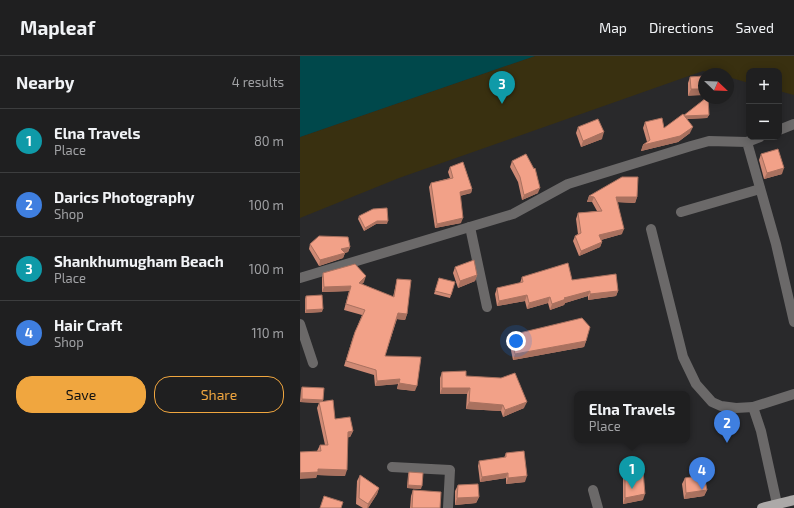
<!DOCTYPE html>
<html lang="en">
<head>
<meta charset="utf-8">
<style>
	body { margin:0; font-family:"Exo 2",sans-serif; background:#272729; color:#f1f3f6 }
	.controls { position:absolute; right:12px; top:12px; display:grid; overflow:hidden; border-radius:8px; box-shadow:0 2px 10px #0003 }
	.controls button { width:36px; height:36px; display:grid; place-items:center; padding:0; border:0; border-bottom:1px solid #3c3d3e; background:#1f1f20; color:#f1f3f6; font:20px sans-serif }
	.compass { position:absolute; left:398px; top:12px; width:36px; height:36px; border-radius:50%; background:#1f1f20; box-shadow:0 2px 10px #0003; rotate:113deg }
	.you { position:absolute; left:216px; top:285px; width:14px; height:14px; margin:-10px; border:3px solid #fff; border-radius:50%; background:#1a73e8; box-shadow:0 0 0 6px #1a73e833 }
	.badge { display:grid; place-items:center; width:26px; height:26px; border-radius:50%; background:#f0a63f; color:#fff; font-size:13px; font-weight:700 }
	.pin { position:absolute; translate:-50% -33px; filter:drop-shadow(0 1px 2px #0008) }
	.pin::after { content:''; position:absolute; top:21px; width:14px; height:12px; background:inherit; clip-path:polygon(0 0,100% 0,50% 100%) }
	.popup { position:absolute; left:274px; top:335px; width:116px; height:52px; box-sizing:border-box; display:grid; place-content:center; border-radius:8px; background:#1f1f20; filter:drop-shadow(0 1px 3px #0005); font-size:13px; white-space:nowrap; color:#a1a2a5 }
	.popup b { font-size:15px; color:#f1f3f6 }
	.popup::after { content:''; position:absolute; left:50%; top:100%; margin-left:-8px; border:8px solid transparent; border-top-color:#1f1f20 }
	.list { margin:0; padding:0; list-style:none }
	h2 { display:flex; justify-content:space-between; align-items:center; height:52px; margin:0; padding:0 16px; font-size:17px }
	h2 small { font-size:13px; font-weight:400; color:#a1a2a5 }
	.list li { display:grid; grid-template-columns:26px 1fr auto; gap:12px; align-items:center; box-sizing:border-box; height:64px; padding:0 16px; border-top:1px solid #3c3d3e }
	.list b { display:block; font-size:15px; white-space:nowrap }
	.list p { margin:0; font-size:13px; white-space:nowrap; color:#a1a2a5 }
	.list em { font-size:13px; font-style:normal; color:#a1a2a5 }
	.actions { display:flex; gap:8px; padding:12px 16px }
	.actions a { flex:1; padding:9px 0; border:1px solid #f0a63f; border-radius:16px; text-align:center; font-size:14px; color:#f0a63f }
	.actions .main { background:#f0a63f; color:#111 }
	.map { position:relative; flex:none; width:494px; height:452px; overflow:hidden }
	header { display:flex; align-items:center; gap:24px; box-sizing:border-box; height:56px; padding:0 20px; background:#1f1f20; border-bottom:1px solid #3c3d3e }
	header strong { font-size:19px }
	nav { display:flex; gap:22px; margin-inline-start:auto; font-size:14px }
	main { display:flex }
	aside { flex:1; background:#1f1f20 }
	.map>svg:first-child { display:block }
	.sand { fill:#393010 }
	.water { fill:#00484b }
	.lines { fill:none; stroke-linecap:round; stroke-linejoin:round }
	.minor { stroke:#6b6969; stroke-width:10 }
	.major { stroke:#aca9a8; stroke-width:10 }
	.wall { fill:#d08a75 }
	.shaded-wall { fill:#a9715f }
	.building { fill:#f2a188; stroke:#a9715f }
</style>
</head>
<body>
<header>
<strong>Mapleaf</strong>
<nav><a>Map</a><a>Directions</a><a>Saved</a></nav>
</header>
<main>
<aside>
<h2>Nearby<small>4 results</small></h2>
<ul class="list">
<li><span class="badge" style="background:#0f9aa8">1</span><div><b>Elna Travels</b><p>Place</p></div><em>80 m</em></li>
<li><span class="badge" style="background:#3f7fe0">2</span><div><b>Darics Photography</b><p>Shop</p></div><em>100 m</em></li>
<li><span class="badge" style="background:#0f9aa8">3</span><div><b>Shankhumugham Beach</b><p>Place</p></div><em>100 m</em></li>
<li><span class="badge" style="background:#3f7fe0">4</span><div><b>Hair Craft</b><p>Shop</p></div><em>110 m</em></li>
</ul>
<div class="actions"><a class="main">Save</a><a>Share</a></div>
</aside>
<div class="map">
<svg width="494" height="452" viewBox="0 0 494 452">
	<rect width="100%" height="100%" fill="#29292b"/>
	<!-- sand -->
	<path class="sand" d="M235,0h259v39l-15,-4v-20h-30v12l-21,-6v-3h-12l-13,-3 -304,107 -99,40v-81z"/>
	<!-- water -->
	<path class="water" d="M0,0h235l-235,81z"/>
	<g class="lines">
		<!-- minor -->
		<g class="minor">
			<path d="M479,74l15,-6"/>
			<path d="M447,86l13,-5"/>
			<path d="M381,156l79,-23"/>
			<path d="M170,171l17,80"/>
			<path d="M351,173l32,128 13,27 16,18 9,4 15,2 17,-1"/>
			<path d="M0,222l213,-64 55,-30 123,-38 18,-5 38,1 29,102 18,78"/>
			<path d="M0,268l13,39"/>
			<path d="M92,411l58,3 -2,38"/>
			<path d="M293,434l5,18"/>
			<path d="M477,448l-16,-73 -8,-24 41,-13"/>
		</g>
		<!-- major -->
		<path class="major" d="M462,452l32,-8"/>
	</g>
	<!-- wall -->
	<g class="wall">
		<path d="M404,20l-16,20v-13l2,-6z"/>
		<path d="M384,59h25l-2,3 -21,1 4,14 -12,9 -37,9 2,-6 4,-3 -4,-14 2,-6 19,6z"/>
		<path d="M278,71l24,12 -21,8 -5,-14z"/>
		<path d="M461,98l21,20 -18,5 -5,-19z"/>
		<path d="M212,105l26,32 -16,7 -4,-18 -8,-15z"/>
		<path d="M150,111l22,22 -1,4 -11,3 1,27 -26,5 -6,-41 2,-4 19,-5 -2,-6z"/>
		<path d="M289,140l48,1 -2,6 -17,-1 4,32 -21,6 1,2 -2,5 -21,9 -6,-15 2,-5 3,-2 -2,-15 2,-6 19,-2 -5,-9h-5z"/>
		<path d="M59,160l28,8h-11l-12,7 -6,-12z"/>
		<path d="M10,188l40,3 -2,5 -3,1 -2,5 -24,8 -10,-17z"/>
		<path d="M155,211l22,8 -2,6 -17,7 -5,-15z"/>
		<path d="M23,217l41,9 -2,2 31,13 3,-13 1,-5 10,35 -2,6 -8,-1 -12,37 30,35 -18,-2 1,-5 -23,2 -1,-11 -30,-9 9,-29 9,-22 -18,-5 5,-19 -27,1v-14z"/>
		<path d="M222,221l50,3 46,11 -2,5 -28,4v-4l-23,7 -1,2 -14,5 -2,-7 -21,6 -2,-8 -28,5 -2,-12 2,-6 23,-5z"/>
		<path d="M139,222l12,17 -1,3 -16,-4z"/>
		<path d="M6,240l16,16 -17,1v-14z"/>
		<path d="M211,279l75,6 -2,6 -71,13 -4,-19z"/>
		<path d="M142,316l24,4 58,32 -21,9 -2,-6 -35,-2 1,-15h-27v-16z"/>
		<path d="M2,331l21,13 -1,2 13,17 18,12 -3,6h-2l-3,39 -28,-1 -1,3 1,-27 3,-6h5l-8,-37 2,-5 -19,-1 1,-12z"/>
		<path d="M206,397l19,29 -19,2v-6l-26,4 -2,-16 1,-5 25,-3z"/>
		<path d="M109,416l12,17 -14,-1 1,-13z"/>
		<path d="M325,416l18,28 -20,4v-26z"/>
		<path d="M60,419l19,13 -2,6 -9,14h-5l-7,-4 1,-23z"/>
		<path d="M385,422l22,12 -3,6 -20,3 -2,-15z"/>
		<path d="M158,429l21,12 -3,6 -21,2v-14z"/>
		<path d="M113,434l27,18h-30l1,-12z"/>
	</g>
	<!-- shaded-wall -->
	<g class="shaded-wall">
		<path d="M391,33h13v6l-16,1z"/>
		<path d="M409,59l-2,3 -25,1 1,-3z"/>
		<path d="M393,71l-3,6 -12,9 -37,9 2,-6z"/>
		<path d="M304,76l-2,7 -21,8 2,-6z"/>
		<path d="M484,112l-2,6 -18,5 3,-6z"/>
		<path d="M240,132l-2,5 -16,7 2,-5z"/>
		<path d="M172,133l-1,4 -13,3 2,-4z"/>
		<path d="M289,140l5,1 -2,5h-5z"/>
		<path d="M316,141h21l-2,6 -21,-1z"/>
		<path d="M163,162l-2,5 -26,5 2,-4z"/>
		<path d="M77,165h11l-1,3h-11l-12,7 1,-3z"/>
		<path d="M324,173l-2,5 -25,7 2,-6z"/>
		<path d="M302,186l-2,5 -21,9 2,-5z"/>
		<path d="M50,191l-2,5 -9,2 2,-5z"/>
		<path d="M45,197l-2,5 -24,8 1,-6z"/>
		<path d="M177,219l-2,6 -17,7 2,-7z"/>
		<path d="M66,220l-2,6 -7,6 2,-5z"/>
		<path d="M51,230l-2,5 -27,1 2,-5z"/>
		<path d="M290,235l-2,5 -23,7 -1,2 -14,5 2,-6 12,-6z"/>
		<path d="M318,235l-2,5 -28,4 2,-6z"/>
		<path d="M227,239l-2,6 -28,5 2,-5z"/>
		<path d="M250,241l-2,6 -21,6 2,-6z"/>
		<path d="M23,253l-1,3 -17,1 1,-3z"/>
		<path d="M98,257l9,1 -2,6 -9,-1z"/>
		<path d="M286,285l-2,6 -71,13 2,-6z"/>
		<path d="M100,323l-2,5 -23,2 2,-5z"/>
		<path d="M99,327l18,3 -2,5 -18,-2z"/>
		<path d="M142,332h28l-3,6h-27z"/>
		<path d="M2,343l21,1 -1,3 -3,-1v1l-19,-1z"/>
		<path d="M169,346l34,3 -2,6 -35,-2z"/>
		<path d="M227,346l-3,6 -21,9 2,-7z"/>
		<path d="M53,375l-3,6 -4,1 2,-6z"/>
		<path d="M18,413l29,1 -2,6 -28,-1 -1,3 -16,1v-6z"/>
		<path d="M208,417l-2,5 -26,4 2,-5z"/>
		<path d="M227,420l-2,6 -19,2 2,-6z"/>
		<path d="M108,429l14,1 -1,3 -14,-1z"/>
		<path d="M79,432l-2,6 -9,14h-1l1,-4z"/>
		<path d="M407,434l-3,6 -20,3 2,-6z"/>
		<path d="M345,438l-2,6 -20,4 2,-6z"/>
		<path d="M179,441l-3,6 -21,2 2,-7z"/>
	</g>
	<!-- building -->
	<g class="building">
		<path d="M404,20v13h-13l-1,-12z"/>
		<path d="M406,42h2l1,17 -26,1z"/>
		<path d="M383,58l10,13 -13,9 -37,9 7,-5 -5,-18 17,-4 2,10z"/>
		<path d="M298,63l6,13 -21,9 -5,-14z"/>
		<path d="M478,93l6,19 -17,5 -6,-19z"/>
		<path d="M226,98l8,15 1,-1 5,20 -16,7 -4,-18 -8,-16z"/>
		<path d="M163,106l9,27 -12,3 3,26 -26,6 -6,-41 22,-5 -3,-11z"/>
		<path d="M322,121h16l-1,20h-21l8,32 -25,6 3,7 -21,9 -6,-15 6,-3 -3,-20 24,-2 -8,-14 -5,-1z"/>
		<path d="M87,152l1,13h-11l-12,7 -6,-12 14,-7z"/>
		<path d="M19,180l29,1 2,10 -9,2 4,4 -25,7 -10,-16z"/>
		<path d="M174,204l3,15 -17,6 -5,-14z"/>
		<path d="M268,207l4,17 44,-6 2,17 -28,3v-3l-26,7 2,1 -14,5 -2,-7 -21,6 -2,-8 -28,6 -2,-13 26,-6 -1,-5z"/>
		<path d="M55,208l11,12 -7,7 35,14 3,-18 14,1 -4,34 -9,-1 -13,43 36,1 -4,29 -18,-3 1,-4 -23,2 -1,-11 -30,-9 9,-29 10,-22 -19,-6 5,-18 -27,1 -1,-14z"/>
		<path d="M139,222l16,4 -4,13 -16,-4z"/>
		<path d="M22,239l1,14 -17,1v-14z"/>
		<path d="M282,262l8,9 -4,14 -71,13 -4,-19z"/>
		<path d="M166,315v5l35,2 14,-5 12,29 -22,8 -2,-5 -34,-3 1,-14h-28v-16z"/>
		<path d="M2,331l22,1 -1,12 -21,-1z"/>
		<path d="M33,344l2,19 15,-2 3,14 -5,1 -1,38 -29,-1v3l-18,1v-21l21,-1 -1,-6h8l-9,-43z"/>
		<path d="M224,395l3,25 -19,2v-5l-26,4 -3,-16 27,-4v-4z"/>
		<path d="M343,415l2,23 -20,4v-26z"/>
		<path d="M109,416l14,1 -1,13 -14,-1z"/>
		<path d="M60,419l19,13 -11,16 -9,-6z"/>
		<path d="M404,419l3,15 -21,3 -1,-15z"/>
		<path d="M178,428l1,13 -22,1 1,-13z"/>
		<path d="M113,434l28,2 -1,16h-28z"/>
		<path d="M24,440l19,6 -2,6h-21z"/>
	</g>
</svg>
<div class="controls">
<button>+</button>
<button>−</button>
</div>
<svg class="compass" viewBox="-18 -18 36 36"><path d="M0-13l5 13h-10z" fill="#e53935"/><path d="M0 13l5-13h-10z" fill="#a1a2a5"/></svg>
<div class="you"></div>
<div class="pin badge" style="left:332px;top:433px;background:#0f9aa8">1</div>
<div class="popup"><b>Elna Travels</b>Place</div>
<div class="pin badge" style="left:427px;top:387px;background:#3f7fe0">2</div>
<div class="pin badge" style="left:202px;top:48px;background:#0f9aa8">3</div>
<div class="pin badge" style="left:402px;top:434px;background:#3f7fe0">4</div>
</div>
</main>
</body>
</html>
